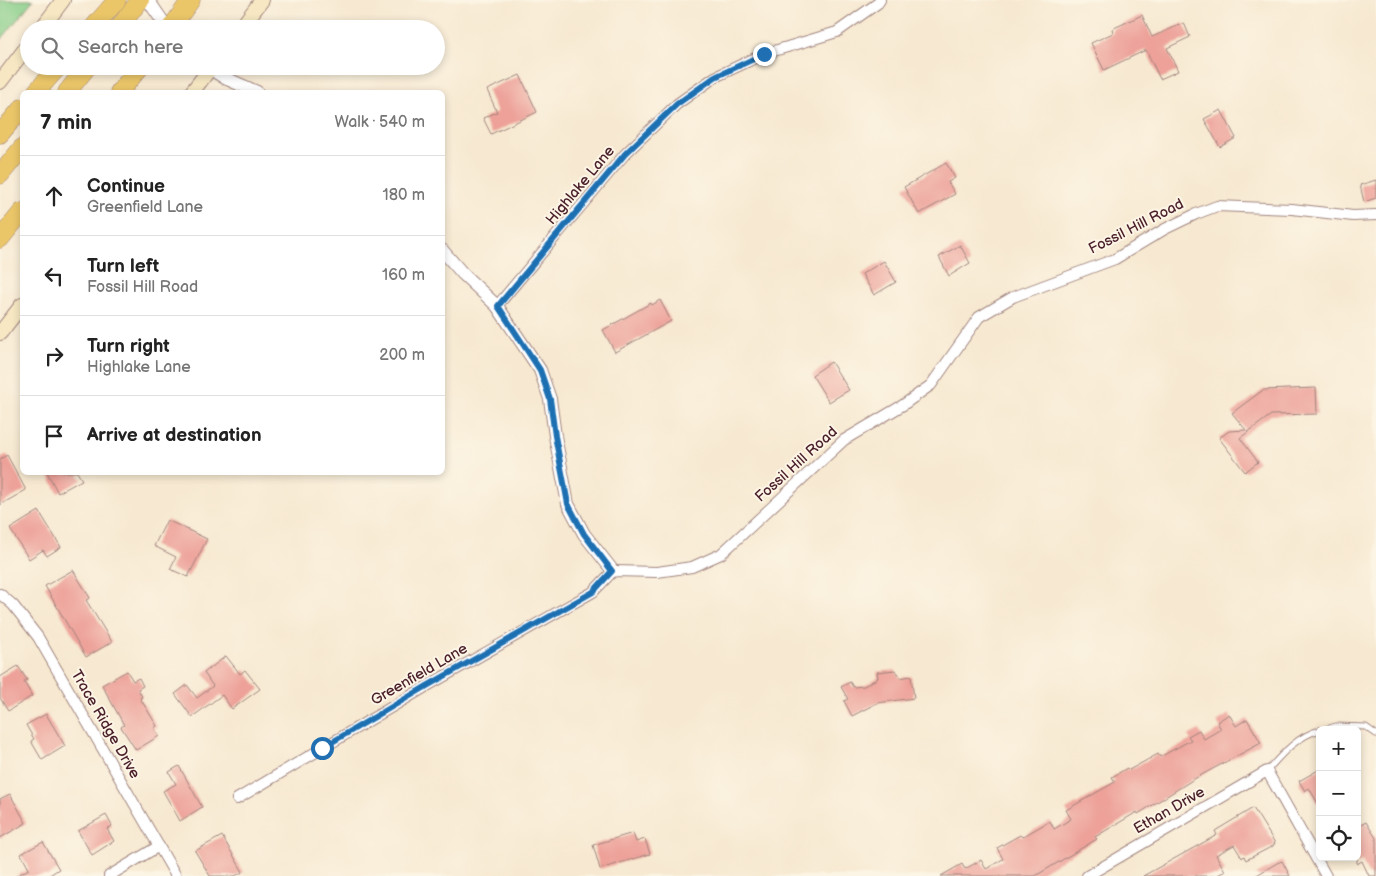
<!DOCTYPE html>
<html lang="en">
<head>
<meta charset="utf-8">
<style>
	body { margin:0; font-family:"Balsamiq Sans",sans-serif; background:#f6f6f6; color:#222 }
	.controls { position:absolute; right:15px; bottom:15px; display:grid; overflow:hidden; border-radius:8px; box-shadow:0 2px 8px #0003 }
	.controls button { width:45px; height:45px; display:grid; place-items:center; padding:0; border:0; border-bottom:1px solid #e0e0e0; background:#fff; color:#222; font:25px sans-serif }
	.stop { position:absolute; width:15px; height:15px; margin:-11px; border:4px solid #1f6fb2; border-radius:50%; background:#fff }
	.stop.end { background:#1f6fb2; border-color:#fff; box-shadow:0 1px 5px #0008 }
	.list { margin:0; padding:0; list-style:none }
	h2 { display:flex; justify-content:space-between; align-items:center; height:65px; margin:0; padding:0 20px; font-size:21px }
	h2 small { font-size:16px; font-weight:400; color:#767676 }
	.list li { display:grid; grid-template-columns:32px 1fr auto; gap:15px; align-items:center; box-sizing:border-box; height:80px; padding:0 20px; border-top:1px solid #e0e0e0 }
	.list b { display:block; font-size:19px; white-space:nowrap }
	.list p { margin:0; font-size:16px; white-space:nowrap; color:#767676 }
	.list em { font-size:16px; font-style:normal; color:#767676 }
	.icon { flex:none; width:28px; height:28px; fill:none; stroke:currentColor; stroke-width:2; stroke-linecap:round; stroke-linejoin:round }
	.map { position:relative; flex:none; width:1376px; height:876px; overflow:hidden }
	.search { position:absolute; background:#fff; box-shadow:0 2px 8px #0003; left:20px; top:20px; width:425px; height:55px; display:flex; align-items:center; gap:12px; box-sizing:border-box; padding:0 18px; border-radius:28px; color:#767676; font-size:19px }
	.panel { position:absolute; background:#fff; box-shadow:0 2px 8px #0003; left:20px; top:90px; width:425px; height:385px; border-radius:8px }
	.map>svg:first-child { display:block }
	.green { fill:#87ce89; stroke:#68765a }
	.building { fill:#eda199 }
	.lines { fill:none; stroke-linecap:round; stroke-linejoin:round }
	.service-casing { stroke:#a0847e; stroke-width:7 }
	.minor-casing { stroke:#a0847e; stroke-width:12 }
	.tertiary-casing { stroke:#a0847e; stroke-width:14 }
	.secondary-casing { stroke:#a0847e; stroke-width:16 }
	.motorway-casing { stroke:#a0847e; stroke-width:19 }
	.service { stroke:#fff; stroke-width:5 }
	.minor { stroke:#fff; stroke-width:10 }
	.tertiary { stroke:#fff; stroke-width:12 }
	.secondary { stroke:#f7e8c3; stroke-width:14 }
	.motorway { stroke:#ebc669; stroke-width:18 }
	.route { stroke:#1f6fb2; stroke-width:6 }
	.labels { text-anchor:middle; stroke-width:4; stroke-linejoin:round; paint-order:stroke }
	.street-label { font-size:15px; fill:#4a1f2b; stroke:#fcf5e5 }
</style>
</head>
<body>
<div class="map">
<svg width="1376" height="876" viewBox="0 0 1376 876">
	<rect width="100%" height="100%" fill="#fcf5e5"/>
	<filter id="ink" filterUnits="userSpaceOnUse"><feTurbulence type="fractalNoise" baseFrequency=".02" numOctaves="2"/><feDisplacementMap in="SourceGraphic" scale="10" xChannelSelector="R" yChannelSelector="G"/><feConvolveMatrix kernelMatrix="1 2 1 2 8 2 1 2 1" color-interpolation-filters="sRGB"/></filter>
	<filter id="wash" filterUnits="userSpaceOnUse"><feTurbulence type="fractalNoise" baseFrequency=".0096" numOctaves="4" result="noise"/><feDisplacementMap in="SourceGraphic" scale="20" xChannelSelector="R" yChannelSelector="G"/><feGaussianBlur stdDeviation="1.12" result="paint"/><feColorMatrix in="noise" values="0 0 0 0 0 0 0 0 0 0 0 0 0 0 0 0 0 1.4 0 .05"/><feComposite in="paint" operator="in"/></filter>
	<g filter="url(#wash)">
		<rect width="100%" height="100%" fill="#f7e9d1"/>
		<!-- green -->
		<path class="green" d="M0,0h33l-33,41z"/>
		<g id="blocks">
			<!-- building -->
			<g class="building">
				<path d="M1142,15l10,22 32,-14 6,14 -23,11 11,23 -18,8 -14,-29 -42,20 -13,-27 22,-10 -1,-4z"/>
				<path d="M520,75l17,37 -46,22 -8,-16 14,-6 -10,-22z"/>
				<path d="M1221,110l15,28 -16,9 -16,-28z"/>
				<path d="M946,163l9,15 -7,4 7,12 -36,20 -15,-27z"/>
				<path d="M1376,180v18l-12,4 -4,-17z"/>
				<path d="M960,245l10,18 -21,13 -10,-19z"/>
				<path d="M884,261l12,21 -22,13 -12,-21z"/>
				<path d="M660,300l11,21 -56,31 -12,-22 48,-27 1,2z"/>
				<path d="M831,362l18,28 -20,12 -17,-27z"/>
				<path d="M1316,388l1,26 -46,1 -31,23 18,24 -13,10 -26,-34 10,-7 17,-1 -14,-17 31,-23z"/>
				<path d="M7,455l19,35 -26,15v-46z"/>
				<path d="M47,472h30l5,8 -24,13z"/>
				<path d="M39,511l22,36 -14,9 -4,-6 -14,9 -19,-30z"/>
				<path d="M167,520l40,19 -19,38 -18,-8 6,-12 -22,-11z"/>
				<path d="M73,570l17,28 -4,2 26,42 -26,15 -41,-71z"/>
				<path d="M226,656l14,18 5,-4 15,19 -28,20 -10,-14 -30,22 -17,-23 12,-9 10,13 16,-12 -9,-13z"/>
				<path d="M18,666l9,14 -3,2 8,14 -24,15 -8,-13v-21z"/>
				<path d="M895,670l5,8 11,-2 3,22 -37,5 -25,13 -8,-15 4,-2 -7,-12 9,-5 3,5 11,-1 14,-8 -1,-6z"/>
				<path d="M127,671l6,10 6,-3 4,8 -5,3 4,8 -2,1 17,28 -3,2 5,8 -23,14 -15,-23 3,-2 -22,-40z"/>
				<path d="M46,714l19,32 -23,14 -11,-19 3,-2 -8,-14z"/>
				<path d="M1229,714l7,12 11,-7 14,24 -67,36 -56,35 -1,-2 -42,25 2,2 -55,33 -7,4h-94l21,-12 3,5 16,-9 5,9 17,-10 -6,-11 23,-13 2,2 28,-16 4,8 17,-10 -5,-9 49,-28 -3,-5 15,-9 2,2 29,-16 2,3 31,-17 -3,-4 11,-6 5,9 17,-10 -4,-7z"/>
				<path d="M179,766l23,41 -22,14 -17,-30 13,-7 -7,-12z"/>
				<path d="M1320,769v38l-11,-19 -4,3 -6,-10z"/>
				<path d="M10,794l16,29 -26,15v-39z"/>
				<path d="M1253,808l22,35 -2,3 -27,14 -2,-4 -2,2 -8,-13 -18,10 9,16 -9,5h-73l74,-41 -2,-4z"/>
				<path d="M106,815l6,11 -5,3 7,12 -22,14 -14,-24z"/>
				<path d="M1366,822l10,16v38h-7l-7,-15 -5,3v-37z"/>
				<path d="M633,833l3,9 9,-3 5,15 -50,15 -7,-24z"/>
				<path d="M222,836l21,36 -8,4h-25l-15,-25z"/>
				<path d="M43,842l16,27 -11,7h-32l13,-7 -8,-15z"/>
				<path d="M1282,861l8,15h-35l22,-13z"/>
			</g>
		</g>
	</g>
	<g filter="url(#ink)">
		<use href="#blocks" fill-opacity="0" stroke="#a0847e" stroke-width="1"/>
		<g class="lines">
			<defs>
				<g id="service">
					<path d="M1322,730l14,-4 30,1 10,7"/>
					<path d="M1267,771c15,-17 30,-35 53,-41"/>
				</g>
				<g id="minor">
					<path d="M497,306l128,-152 52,-50 38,-27 49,-23 73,-22 41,-29 2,-3"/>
					<path d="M0,594l13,11 25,32 138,239"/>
					<path d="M237,799l190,-113 166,-94 20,-21 44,1 35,-5 29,-13 123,-114 59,-35 28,-20 48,-68 34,-20 102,-38 50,-30 31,-15 21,-8 75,3 61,7 23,-1"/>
					<path d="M109,876l50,-30"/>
					<path d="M1087,876l180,-105 59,105"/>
				</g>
				<g id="tertiary">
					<path d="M148,0l20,29"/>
					<path d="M206,66l19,12 32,14"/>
					<path d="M442,250l21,24 34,32 43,64 10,29 5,37 13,68 16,30 29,37"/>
				</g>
				<g id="secondary">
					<path d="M41,29l22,-29"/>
					<path d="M240,29l22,-29"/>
					<path d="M0,82l29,-38"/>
					<path d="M192,92l20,-26"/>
					<path d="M0,333l22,-28"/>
				</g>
				<g id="motorway">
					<path d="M92,29l25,-29"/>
					<path d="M118,29l22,-29"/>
					<path d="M170,29l21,-29"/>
					<path d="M36,92l23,-26"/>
					<path d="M67,92l21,-26"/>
					<path d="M119,92l22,-26"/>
					<path d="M0,134l22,-26"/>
					<path d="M0,175l22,-27"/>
					<path d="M0,239l22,-27"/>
				</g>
			</defs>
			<!-- service casing -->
			<use href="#service" class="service-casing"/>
			<!-- minor casing -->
			<use href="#minor" class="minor-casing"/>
			<!-- tertiary casing -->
			<use href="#tertiary" class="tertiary-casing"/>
			<!-- secondary casing -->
			<use href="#secondary" class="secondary-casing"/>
			<!-- motorway casing -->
			<use href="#motorway" class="motorway-casing"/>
			<!-- service -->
			<use href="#service" class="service"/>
			<!-- minor -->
			<use href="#minor" class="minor"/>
			<!-- tertiary -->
			<use href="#tertiary" class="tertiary"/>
			<!-- secondary -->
			<use href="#secondary" class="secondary"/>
			<!-- motorway -->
			<use href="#motorway" class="motorway"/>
		</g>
	</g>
	<g class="lines" filter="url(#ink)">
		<!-- route -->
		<path class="route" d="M322,748l105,-62 166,-94 19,-21 -28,-37 -16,-30 -13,-68 -5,-37 -10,-29 -42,-64 127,-152 52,-50 38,-27 49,-23"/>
	</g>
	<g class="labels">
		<!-- street labels -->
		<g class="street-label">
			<text transform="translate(580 185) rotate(-50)" y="5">Highlake Lane</text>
			<text transform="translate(1136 226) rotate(-27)" y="5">Fossil Hill Road</text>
			<text transform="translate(796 464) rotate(-42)" y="5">Fossil Hill Road</text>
			<text transform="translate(419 674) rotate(-30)" y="5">Greenfield Lane</text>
			<text transform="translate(106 724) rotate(60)" y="5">Trace Ridge Drive</text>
			<text transform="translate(1169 810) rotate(-30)" y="5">Ethan Drive</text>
		</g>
	</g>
</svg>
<div class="controls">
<button>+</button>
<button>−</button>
<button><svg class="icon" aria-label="locate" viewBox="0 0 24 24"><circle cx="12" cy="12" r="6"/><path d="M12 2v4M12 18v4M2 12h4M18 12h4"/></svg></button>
</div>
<div class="stop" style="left:322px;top:748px"></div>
<div class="stop end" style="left:764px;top:54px"></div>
<div class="search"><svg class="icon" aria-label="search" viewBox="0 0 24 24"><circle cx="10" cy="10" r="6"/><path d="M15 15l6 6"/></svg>Search here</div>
<section class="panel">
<h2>7 min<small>Walk · 540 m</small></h2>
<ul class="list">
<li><svg class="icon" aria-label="ahead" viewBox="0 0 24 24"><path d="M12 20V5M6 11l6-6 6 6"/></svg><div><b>Continue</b><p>Greenfield Lane</p></div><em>180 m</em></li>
<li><svg class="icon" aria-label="left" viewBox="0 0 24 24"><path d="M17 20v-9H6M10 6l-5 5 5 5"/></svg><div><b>Turn left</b><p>Fossil Hill Road</p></div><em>160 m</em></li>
<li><svg class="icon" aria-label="right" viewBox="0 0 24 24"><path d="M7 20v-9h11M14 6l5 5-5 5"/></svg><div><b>Turn right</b><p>Highlake Lane</p></div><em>200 m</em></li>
<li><svg class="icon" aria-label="arrive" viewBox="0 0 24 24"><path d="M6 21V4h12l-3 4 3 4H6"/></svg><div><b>Arrive at destination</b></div></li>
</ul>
</section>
</div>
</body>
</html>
